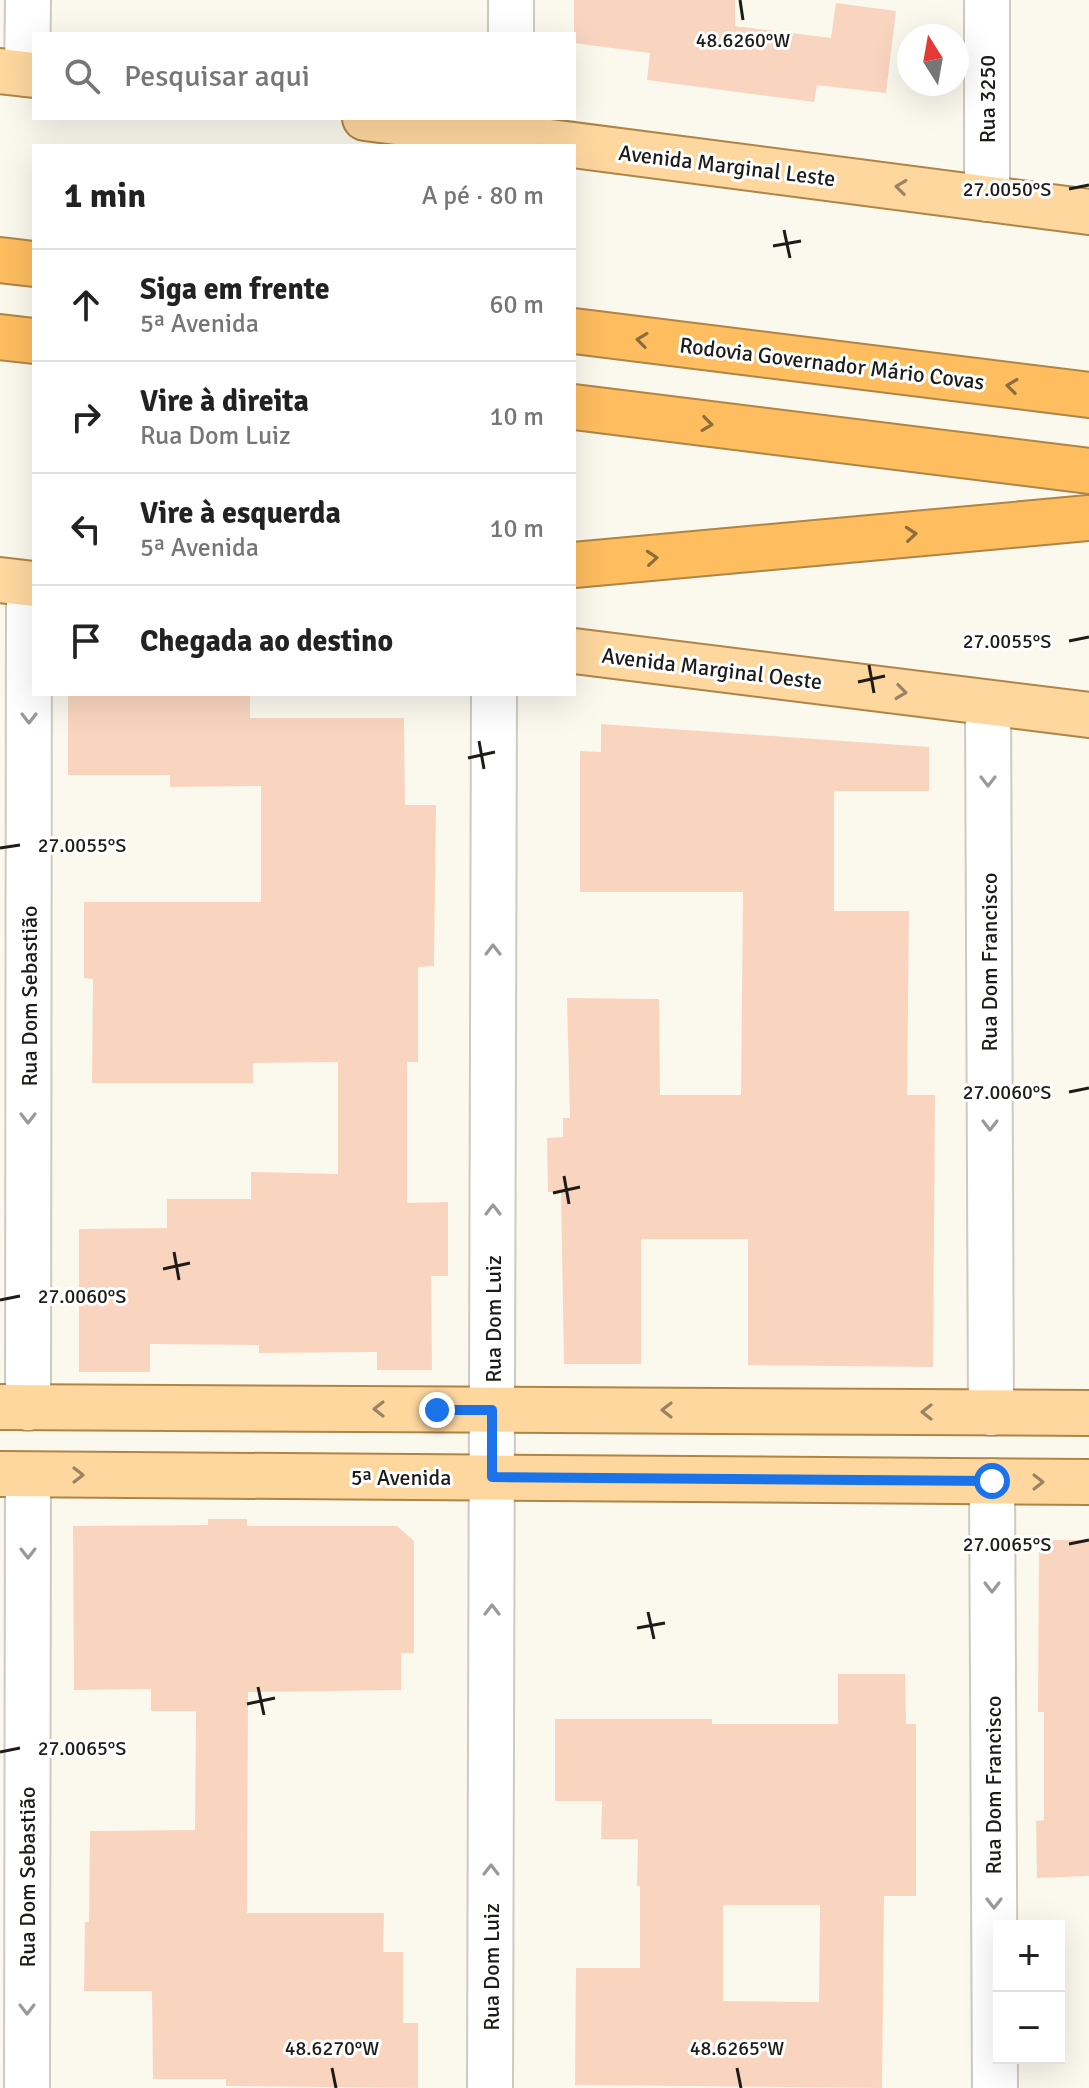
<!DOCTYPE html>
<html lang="pt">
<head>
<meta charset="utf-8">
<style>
	body { margin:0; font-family:Signika,sans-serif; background:#f2f2f2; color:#222 }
	.controls { position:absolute; right:24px; bottom:24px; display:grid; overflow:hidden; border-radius:0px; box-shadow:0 8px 32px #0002 }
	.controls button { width:72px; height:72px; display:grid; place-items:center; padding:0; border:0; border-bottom:2px solid #e0e0e0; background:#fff; color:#222; font:40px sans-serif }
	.compass { position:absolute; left:897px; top:24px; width:72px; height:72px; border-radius:50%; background:#fff; box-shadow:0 8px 32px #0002; rotate:349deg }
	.stop { position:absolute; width:24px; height:24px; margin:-18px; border:6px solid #1a73e8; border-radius:50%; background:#fff }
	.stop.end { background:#1a73e8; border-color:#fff; box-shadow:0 2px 8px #0008 }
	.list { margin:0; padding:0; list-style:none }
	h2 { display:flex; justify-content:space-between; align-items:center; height:104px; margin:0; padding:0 32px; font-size:34px }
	h2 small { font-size:26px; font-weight:400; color:#767676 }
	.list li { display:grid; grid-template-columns:52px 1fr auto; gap:24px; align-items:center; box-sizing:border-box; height:112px; padding:0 32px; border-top:2px solid #e0e0e0 }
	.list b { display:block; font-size:30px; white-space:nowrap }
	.list p { margin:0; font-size:26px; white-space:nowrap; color:#767676 }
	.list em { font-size:26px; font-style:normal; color:#767676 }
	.icon { flex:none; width:44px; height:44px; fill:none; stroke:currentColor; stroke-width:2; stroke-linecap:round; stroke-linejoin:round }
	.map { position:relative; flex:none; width:1089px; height:2088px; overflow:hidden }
	.search { position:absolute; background:#fff; box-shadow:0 8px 32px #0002; left:32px; top:32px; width:544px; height:88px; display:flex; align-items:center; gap:20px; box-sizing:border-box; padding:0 28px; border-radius:0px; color:#767676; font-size:30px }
	.panel { position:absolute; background:#fff; box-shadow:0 8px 32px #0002; left:32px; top:144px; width:544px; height:552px; border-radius:0px }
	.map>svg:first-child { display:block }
	.building { fill:#f9d5c0; fill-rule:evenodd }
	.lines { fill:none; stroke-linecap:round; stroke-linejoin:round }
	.minor-casing { stroke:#cdcbc0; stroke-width:48 }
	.major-casing { stroke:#af8546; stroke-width:48 }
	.highway-casing { stroke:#af8546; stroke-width:48 }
	.minor { stroke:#fff; stroke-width:44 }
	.major { stroke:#fed79f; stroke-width:44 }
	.highway { stroke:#febd5f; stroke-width:44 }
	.oneway { stroke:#998362 }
	.oneway2 { stroke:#8e6c3c }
	.oneway3 { stroke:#999997 }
	.route { stroke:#1a73e8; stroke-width:10 }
	.ticks { fill:none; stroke:#1d1c18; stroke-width:3 }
	.labels { text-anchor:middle; stroke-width:6; stroke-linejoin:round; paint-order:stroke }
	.street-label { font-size:22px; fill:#1d1c18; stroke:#fff }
	.ticks-label { font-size:20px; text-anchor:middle; fill:#1d1c18; stroke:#fff; stroke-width:6; stroke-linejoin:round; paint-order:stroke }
</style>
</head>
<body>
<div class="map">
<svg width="1089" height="2088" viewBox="0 0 1089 2088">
	<rect width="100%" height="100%" fill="#fbf9ee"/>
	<!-- building -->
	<g class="building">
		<path d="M574,0h161v26l96,12 5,-35 60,8 -10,82 -69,-8 -3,17 -167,-22 3,-27 -76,-10z"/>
		<path d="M68,694h182v24h154l1,87h31l-2,161 -16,1v95h-11v141l41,-1v74h-17l1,94h-55v-18l-118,1v-8l-109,-1v28h-71v-143l88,-1v-29h84v-27l87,2v-112l-85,1v20h-161l1,-104 -9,-1v-76h177v-116l-91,1v-12h-102z"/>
		<path d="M601,724l328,23v44h-95v120h75l-2,184h28l-2,272 -185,-2v-126h-107v125h-77l-3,-172h-13l-1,-54 16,-1v-19h7l-3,-120 92,1 1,96h81l2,-203h-163v-141l21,1z"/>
		<path d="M208,1519h39v7h150l17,15v112h-13v37l-153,2 -1,221h137l-1,39h20v71h15v65l-192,-2v-7h-73l-1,-88h-68l1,-69h4l1,-91 105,-1 1,-119h-45v-22l-77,1 -1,-164 135,-1z"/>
		<path d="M1039,1540h50v336l-52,2 -1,-57 8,-1v-108h-6z"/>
		<path d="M838,1674h67l1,50h10v172h-32l-2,192 -307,-3 1,-117h64v-82h-3l1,-47h-37l1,-38h-47v-82h157v5h126zM723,1905h97l-1,97 -96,-1z"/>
	</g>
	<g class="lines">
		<defs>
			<g id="minor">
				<path d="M511,34v-34"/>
				<path d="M27,74l1,-74"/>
				<path d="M987,199v-199"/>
				<path d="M988,703l3,710"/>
				<path d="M28,1408l1,-824"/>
				<path d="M992,1481l3,607"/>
				<path d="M27,2088l1,-613"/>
				<path d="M490,2088l4,-1394"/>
			</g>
			<g id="major">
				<path d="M0,71l34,4"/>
				<path d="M365,118l724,94"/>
				<path d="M0,580l34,4"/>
				<path d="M574,651l515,64"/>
				<path d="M0,1407l1089,6"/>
				<path d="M0,1474l1089,8"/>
			</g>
			<g id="highway">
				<path d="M0,260l34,4"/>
				<path d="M574,331l515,64"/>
				<path d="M0,337l34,4"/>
				<path d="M574,407l515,64"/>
				<path d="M574,565l515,-47"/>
			</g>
		</defs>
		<!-- minor casing -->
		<use href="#minor" class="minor-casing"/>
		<!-- major casing -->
		<use href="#major" class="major-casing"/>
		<!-- highway casing -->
		<use href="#highway" class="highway-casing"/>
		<!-- minor -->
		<use href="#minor" class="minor"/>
		<!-- major -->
		<use href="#major" class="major"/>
		<!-- highway -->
		<use href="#highway" class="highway"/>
	</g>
	<!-- one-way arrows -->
	<defs><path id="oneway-chevron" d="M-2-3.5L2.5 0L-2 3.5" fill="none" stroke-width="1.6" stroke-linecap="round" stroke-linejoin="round" transform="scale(2)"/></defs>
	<g class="oneway">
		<use href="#oneway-chevron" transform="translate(901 187) rotate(-173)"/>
		<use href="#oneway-chevron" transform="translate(901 692) rotate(7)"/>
		<use href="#oneway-chevron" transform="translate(379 1409) rotate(-180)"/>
		<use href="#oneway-chevron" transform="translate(667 1410) rotate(-180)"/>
		<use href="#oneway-chevron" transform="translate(927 1412) rotate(-180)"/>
		<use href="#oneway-chevron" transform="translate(78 1475)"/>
		<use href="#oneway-chevron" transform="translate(1038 1482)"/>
	</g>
	<g class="oneway2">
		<use href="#oneway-chevron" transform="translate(642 340) rotate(-173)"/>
		<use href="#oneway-chevron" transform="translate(1012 386) rotate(-173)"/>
		<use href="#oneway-chevron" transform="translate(707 424) rotate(7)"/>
		<use href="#oneway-chevron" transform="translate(911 534) rotate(-5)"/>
		<use href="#oneway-chevron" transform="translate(652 558) rotate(-5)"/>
	</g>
	<g class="oneway3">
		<use href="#oneway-chevron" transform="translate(29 718) rotate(90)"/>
		<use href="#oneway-chevron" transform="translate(988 781) rotate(90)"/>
		<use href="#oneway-chevron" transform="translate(493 950) rotate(-90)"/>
		<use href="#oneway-chevron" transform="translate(28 1118) rotate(90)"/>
		<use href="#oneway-chevron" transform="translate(990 1125) rotate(90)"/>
		<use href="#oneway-chevron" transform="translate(493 1210) rotate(-90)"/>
		<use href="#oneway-chevron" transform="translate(28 1553) rotate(90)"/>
		<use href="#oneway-chevron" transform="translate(992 1587) rotate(90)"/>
		<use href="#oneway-chevron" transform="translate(492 1610) rotate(-90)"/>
		<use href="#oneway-chevron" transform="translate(491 1870) rotate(-90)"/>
		<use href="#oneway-chevron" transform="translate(994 1903) rotate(90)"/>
		<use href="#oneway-chevron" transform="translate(27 2009) rotate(90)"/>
	</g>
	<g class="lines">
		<!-- route -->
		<path class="route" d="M437,1410h55v67l500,4"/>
	</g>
	<!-- ticks -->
	<path class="ticks" d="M740,0l3,20M1069,189l20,-4M784,230l6,28M773,246l28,-5M1069,641l20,-4M869,665l5,28M858,682l27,-6M479,741l5,28M468,758l27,-6M0,848l20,-3M1069,1092l20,-4M564,1176l5,28M553,1193l27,-6M174,1252l5,28M163,1269l27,-6M0,1300l20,-4M1069,1544l20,-4M648,1612l6,27M637,1628l28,-5M258,1687l6,28M247,1704l28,-6M0,1752l20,-4M332,2068l4,20M737,2068l4,20"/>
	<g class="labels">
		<!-- street labels -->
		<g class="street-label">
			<text transform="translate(987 99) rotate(-90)" y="8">Rua 3250</text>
			<text transform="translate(727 165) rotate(7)" y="8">Avenida Marginal Leste</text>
			<text transform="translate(832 363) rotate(7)" y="8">Rodovia Governador Mário Covas</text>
			<text transform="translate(712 668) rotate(7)" y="8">Avenida Marginal Oeste</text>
			<text transform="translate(989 962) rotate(-90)" y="8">Rua Dom Francisco</text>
			<text transform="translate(29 996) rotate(-90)" y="8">Rua Dom Sebastião</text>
			<text transform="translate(493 1319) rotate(-90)" y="8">Rua Dom Luiz</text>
			<text x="401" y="1485">5ª Avenida</text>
			<text transform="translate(993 1785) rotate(-90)" y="8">Rua Dom Francisco</text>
			<text transform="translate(27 1877) rotate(-90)" y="8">Rua Dom Sebastião</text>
			<text transform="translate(491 1967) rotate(-90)" y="8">Rua Dom Luiz</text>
		</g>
	</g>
	<g class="ticks-label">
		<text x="743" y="47">48.6260°W</text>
		<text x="1007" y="196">27.0050°S</text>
		<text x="1007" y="648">27.0055°S</text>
		<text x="82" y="852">27.0055°S</text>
		<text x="1007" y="1099">27.0060°S</text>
		<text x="82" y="1303">27.0060°S</text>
		<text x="1007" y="1551">27.0065°S</text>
		<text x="82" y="1755">27.0065°S</text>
		<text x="332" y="2055">48.6270°W</text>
		<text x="737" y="2055">48.6265°W</text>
	</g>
</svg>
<div class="controls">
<button>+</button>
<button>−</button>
</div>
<svg class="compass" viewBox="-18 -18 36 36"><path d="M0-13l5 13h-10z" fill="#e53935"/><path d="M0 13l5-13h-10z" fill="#767676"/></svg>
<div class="stop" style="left:992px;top:1481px"></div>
<div class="stop end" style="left:437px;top:1410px"></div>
<div class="search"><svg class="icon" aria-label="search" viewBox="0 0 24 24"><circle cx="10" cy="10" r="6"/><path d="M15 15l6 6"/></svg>Pesquisar aqui</div>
<section class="panel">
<h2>1 min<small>A pé · 80 m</small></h2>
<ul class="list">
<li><svg class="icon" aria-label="ahead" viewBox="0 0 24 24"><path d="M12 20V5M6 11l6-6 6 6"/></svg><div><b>Siga em frente</b><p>5ª Avenida</p></div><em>60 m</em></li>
<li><svg class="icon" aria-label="right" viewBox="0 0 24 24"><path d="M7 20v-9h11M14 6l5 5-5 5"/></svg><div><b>Vire à direita</b><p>Rua Dom Luiz</p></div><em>10 m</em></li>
<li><svg class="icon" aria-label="left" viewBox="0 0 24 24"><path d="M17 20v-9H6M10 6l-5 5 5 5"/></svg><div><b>Vire à esquerda</b><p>5ª Avenida</p></div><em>10 m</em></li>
<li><svg class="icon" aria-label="arrive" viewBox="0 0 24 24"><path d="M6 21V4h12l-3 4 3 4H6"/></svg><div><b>Chegada ao destino</b></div></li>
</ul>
</section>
</div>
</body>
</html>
